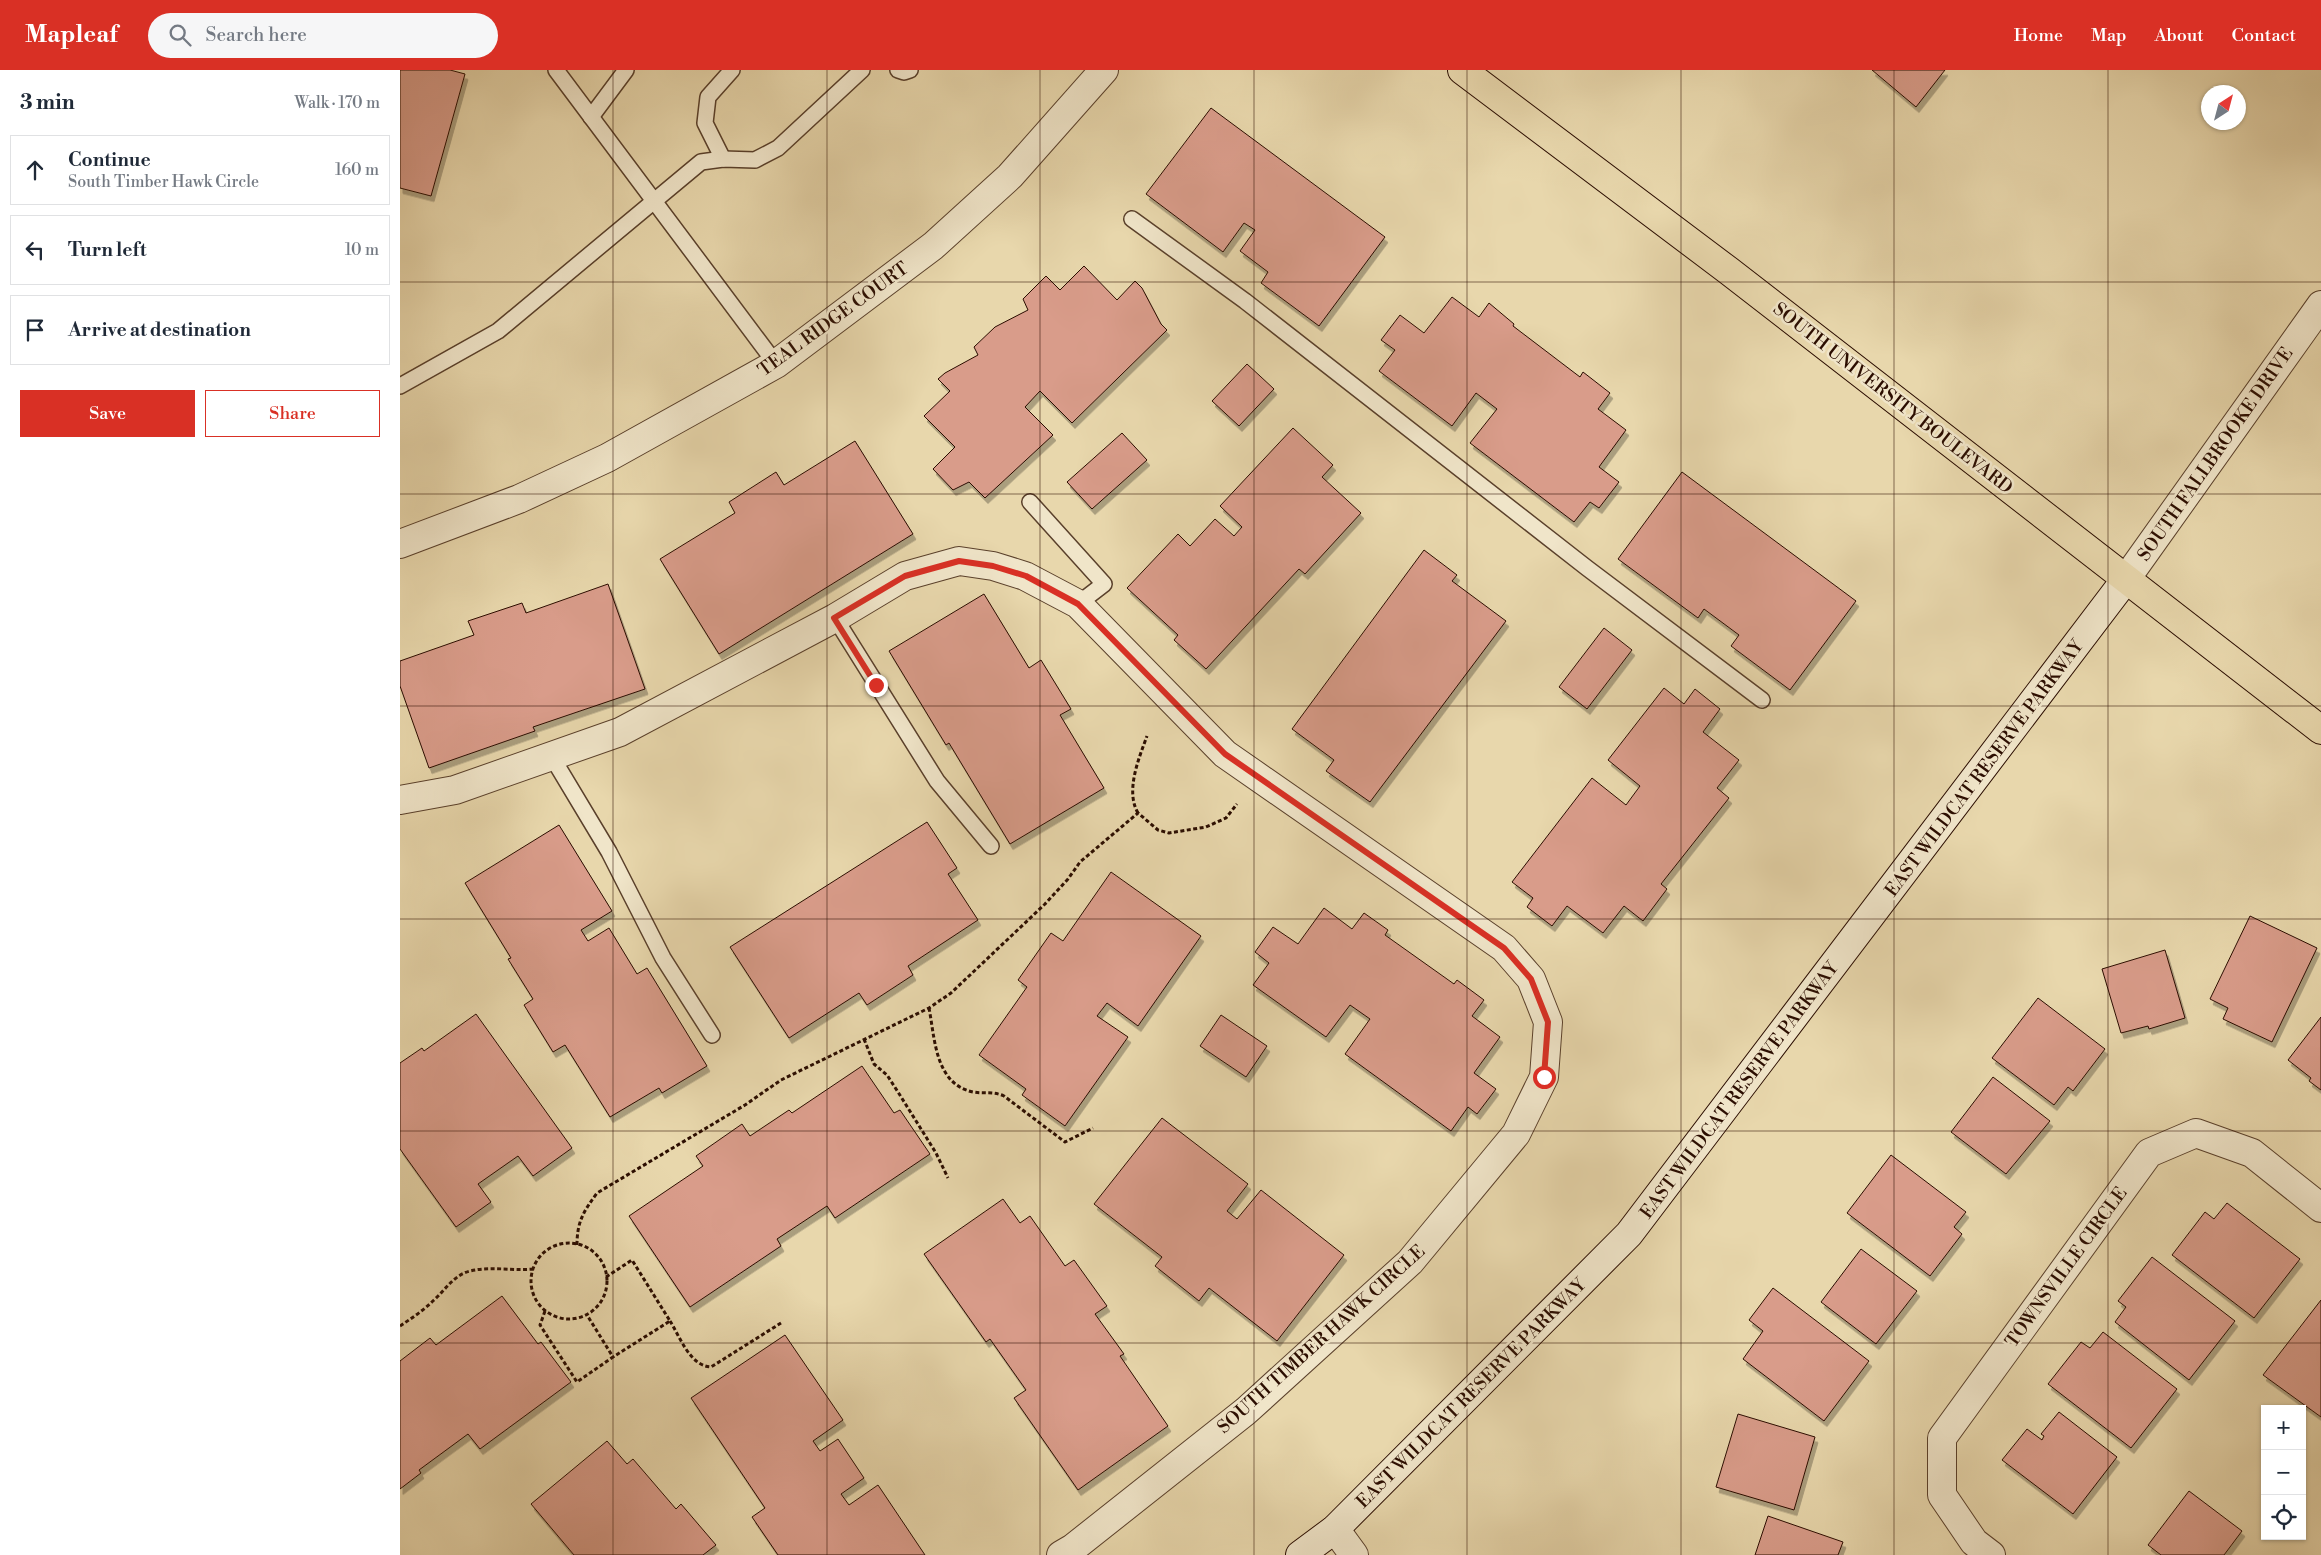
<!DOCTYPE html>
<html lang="en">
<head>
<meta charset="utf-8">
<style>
	body { margin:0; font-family:"Libre Bodoni",serif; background:#f6f6f7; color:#1f2937 }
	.controls { position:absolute; right:15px; bottom:15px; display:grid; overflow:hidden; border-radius:0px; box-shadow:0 1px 4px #0004 }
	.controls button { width:45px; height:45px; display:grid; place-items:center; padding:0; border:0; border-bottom:1px solid #e0e1e3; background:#fff; color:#1f2937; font:25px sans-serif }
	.compass { position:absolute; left:1801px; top:15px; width:45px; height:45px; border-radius:50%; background:#fff; box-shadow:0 1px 4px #0004; rotate:36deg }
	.stop { position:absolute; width:15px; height:15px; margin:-11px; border:4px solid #d93025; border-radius:50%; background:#fff }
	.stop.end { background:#d93025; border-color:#fff; box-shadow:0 1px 5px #0008 }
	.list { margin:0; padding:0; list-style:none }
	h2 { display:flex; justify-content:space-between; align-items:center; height:65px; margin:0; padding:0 20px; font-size:21px }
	h2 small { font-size:16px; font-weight:400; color:#747a83 }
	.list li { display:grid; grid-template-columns:32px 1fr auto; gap:15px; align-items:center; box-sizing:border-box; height:70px; margin:0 10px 10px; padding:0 10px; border:1px solid #e0e1e3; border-radius:0px }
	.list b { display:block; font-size:19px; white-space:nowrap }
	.list p { margin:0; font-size:16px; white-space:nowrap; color:#747a83 }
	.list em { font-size:16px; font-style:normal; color:#747a83 }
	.actions { display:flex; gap:10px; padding:15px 20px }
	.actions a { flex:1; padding:11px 0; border:1px solid #d93025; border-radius:0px; text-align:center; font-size:18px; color:#d93025 }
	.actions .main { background:#d93025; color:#fff }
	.icon { flex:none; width:28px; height:28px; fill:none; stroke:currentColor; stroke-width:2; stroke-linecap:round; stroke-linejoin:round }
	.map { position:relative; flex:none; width:1921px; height:1485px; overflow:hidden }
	header { display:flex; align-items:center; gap:30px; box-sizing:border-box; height:70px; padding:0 25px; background:#d93025; color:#fff }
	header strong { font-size:24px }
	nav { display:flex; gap:28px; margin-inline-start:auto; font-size:18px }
	.search { width:350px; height:45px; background:#f6f6f7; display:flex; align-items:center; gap:12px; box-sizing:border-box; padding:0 18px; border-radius:28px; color:#747a83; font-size:19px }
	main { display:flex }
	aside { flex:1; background:#fff }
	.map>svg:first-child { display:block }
	.building { fill:#d99c8a; stroke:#2b0d00; filter:url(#shadow) }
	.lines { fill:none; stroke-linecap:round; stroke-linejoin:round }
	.lane-casing { stroke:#5a402b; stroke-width:18 }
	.street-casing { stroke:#5a402b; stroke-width:30 }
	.secondary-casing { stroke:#2b0d00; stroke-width:30 }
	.primary-casing { stroke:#2b0d00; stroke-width:30 }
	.path { stroke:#2b0d00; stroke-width:3; stroke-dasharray:4 2.5; stroke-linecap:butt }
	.lane { stroke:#f0e5c9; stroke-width:15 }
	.street { stroke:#f0e5c9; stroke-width:28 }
	.secondary { stroke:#f0e5c9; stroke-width:28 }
	.primary { stroke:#e8d7ac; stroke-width:28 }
	.route { stroke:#d93025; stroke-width:6 }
	.grid { fill:none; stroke:#2b0d00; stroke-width:1; stroke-opacity:0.55 }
	.labels { text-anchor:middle; stroke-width:5; stroke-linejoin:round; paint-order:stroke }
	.street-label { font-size:18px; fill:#2b0d00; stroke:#f0e5c9 }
</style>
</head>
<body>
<header>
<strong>Mapleaf</strong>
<div class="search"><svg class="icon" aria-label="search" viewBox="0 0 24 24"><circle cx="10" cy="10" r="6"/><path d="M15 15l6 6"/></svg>Search here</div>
<nav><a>Home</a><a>Map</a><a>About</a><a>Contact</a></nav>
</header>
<main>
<aside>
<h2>3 min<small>Walk · 170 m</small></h2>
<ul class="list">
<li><svg class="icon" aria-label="ahead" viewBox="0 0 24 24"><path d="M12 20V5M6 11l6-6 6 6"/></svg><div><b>Continue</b><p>South Timber Hawk Circle</p></div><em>160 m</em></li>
<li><svg class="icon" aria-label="left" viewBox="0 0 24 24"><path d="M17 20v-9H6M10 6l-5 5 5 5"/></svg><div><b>Turn left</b></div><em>10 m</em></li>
<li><svg class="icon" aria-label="arrive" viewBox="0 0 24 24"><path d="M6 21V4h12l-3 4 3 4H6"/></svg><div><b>Arrive at destination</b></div></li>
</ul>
<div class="actions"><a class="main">Save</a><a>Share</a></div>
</aside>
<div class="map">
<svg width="1921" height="1485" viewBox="0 0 1921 1485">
	<defs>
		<filter id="shadow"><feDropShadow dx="3" dy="5.5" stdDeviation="0" flood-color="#0004"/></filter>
	</defs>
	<rect width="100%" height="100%" fill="#e8d7ac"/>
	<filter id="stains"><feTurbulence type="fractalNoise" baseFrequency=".004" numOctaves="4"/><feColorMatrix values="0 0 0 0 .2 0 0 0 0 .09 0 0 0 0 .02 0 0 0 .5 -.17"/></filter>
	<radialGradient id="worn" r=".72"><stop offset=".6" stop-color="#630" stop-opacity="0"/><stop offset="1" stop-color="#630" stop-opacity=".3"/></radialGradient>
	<!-- building -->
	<g class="building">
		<path d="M0,0h50l15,4 -34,122 -31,-8z"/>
		<path d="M1472,0h73l-29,37z"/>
		<path d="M811,38l174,129 -66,89 -58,-43 7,-11 -28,-21 15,-21 -11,-7 -21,29 -77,-58z"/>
		<path d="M684,196l33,34 18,-19 7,7 19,36 6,6 -95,93 -32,-32 -15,16 28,28 -68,63 -16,-16 -16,8 -20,-21 22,-22 -31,-31 26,-25 -12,-12 7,-6 33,-18 -4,-8 21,-20 33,-17 -5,-11 23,-23 14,14z"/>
		<path d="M1052,227l27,20 10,-14 25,21 -1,2 67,51 3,-5 27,21 -12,16 28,21 -27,37 20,15 -20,26 -9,-6 -16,20 -104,-79 27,-34 -21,-16 -24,33 -73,-55 16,-21 -14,-10 19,-25 24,18z"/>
		<path d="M847,294l27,25 -35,37 -27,-25z"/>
		<path d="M893,358l40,37 -11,12 39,36 -56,61 -6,-5 -93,100 -32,-29 4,-5 -51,-47 51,-54 12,12 25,-27 19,17 8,-9 -22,-21z"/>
		<path d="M722,363l25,27 -55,49 -25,-27z"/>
		<path d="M455,371l58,93 -194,120 -59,-95 75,-46 -6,-11 47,-30 8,13z"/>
		<path d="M1282,402l174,129 -66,89 -59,-44 8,-11 -35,-26 -6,9 -80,-59z"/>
		<path d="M1024,480l33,25 -5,6 54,40 -136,181 -44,-31 8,-11 -42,-31z"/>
		<path d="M208,514l37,105 -112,38 2,4 -106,37 -29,-82v-25l74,-26 -6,-14 54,-18 4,10z"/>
		<path d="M584,524l45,74 12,-8 30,49 -11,6 44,73 -94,56 -61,-101 -3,2 -57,-94z"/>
		<path d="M1204,558l28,22 -45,59 -28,-22z"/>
		<path d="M1264,618l20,16 11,-15 25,20 -17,23 36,28 -22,28 12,10 -68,86 6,5 -24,32 -19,-15 -21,27 -36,-27 -15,20 -25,-19 6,-9 -21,-16 80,-104 34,27 14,-19 -32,-26z"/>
		<path d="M527,752l30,46 -9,6 30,46 -70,46 5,9 -46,30 -8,-12 -70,45 -59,-91z"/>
		<path d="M159,755l53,86 -31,19 7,11 21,-13 28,46 10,-6 60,98 -45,27 -3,-5 -49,29 -45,-72 -12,7 -29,-47 9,-6 -25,-40 3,-1 -46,-75z"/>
		<path d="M711,802l90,64 -63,90 -31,-23 -10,13 31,21 -63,89 -43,-31 4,-6 -47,-34 48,-68 -9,-7 33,-47 12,8z"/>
		<path d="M924,838l28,21 12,-16 24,17 -3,5 69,49 3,-4 27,20 -12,16 28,21 -26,36 22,16 -19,25 -9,-7 -17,24 -106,-77 25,-35 -20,-14 -24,32 -73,-52 16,-22 -14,-11 18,-25 25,17z"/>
		<path d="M1850,846l67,32 -45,94 -49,-23 5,-11 -18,-9z"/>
		<path d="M1765,880l20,68 -36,11 -1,-3 -27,7 -19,-64z"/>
		<path d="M1638,928l67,51 -32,42 -5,-4 -14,18 -62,-47z"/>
		<path d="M76,944l96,134 -39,28 -15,-20 -40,28 13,18 -35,25 -56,-78v-86l22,-15 2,3z"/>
		<path d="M821,945l46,31 -21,31 -46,-31z"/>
		<path d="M1921,947v73l-12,-9 2,-3 -23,-18z"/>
		<path d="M462,996l32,47 6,-3 30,44 -95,64 -8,-12 -50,33 4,7 -91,61 -61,-91 74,-50 -7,-10 46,-32 8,12 39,-26 3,3z"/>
		<path d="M1593,1007l57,44 -44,53 -55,-42z"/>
		<path d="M762,1048l86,66 -21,27 10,8 24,-29 83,65 -67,86 -68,-53 -10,13 -44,-35 7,-9 -68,-53z"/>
		<path d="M1491,1085l75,57 -12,15 8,7 -32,42 -83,-63z"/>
		<path d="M603,1129l17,24 10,-7 35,50 9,-6 33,46 -12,8 29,40 -4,2 48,70 -90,64 -64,-92 12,-8 -36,-51 -4,3 -62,-88z"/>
		<path d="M1827,1133l73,56 -46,59 -82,-63 33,-43 9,7z"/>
		<path d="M1461,1179l56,42 -41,53 -55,-42z"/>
		<path d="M1752,1187l83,64 -46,59 -74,-58 11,-15 -8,-6z"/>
		<path d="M1373,1218l96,73 -45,60 -81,-62 20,-28 -14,-11z"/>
		<path d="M102,1226l36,48 3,-2 30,40 -91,67 -12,-15 -49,36 2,3 -21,16v-128l30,-23 6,7z"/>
		<path d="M1921,1230v117l-58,-42z"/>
		<path d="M1703,1262l74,57 -46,59 -83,-64 33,-42 9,6z"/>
		<path d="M385,1265l58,85 -30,21 7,10 18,-12 26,39 -23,16 8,11 29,-20 47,70h-147l-26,-38 13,-9 -74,-110z"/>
		<path d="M1659,1342l58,45 -44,57 -71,-54 25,-31 15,11 2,-4 -3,-2z"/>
		<path d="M1338,1344l77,23 -21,73 -78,-23z"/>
		<path d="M207,1371l20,23 6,-5 43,50 5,-5 35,41 -13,10h-129l-43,-51z"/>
		<path d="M1789,1421l53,40 -18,24h-63l-13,-10z"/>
		<path d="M1368,1446l75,26 -5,13h-83z"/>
	</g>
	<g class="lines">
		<defs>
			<g id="lane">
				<path d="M156,0l220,294"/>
				<path d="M498,0l6,2 6,-2"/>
				<path d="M191,47l35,-47"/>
				<path d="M323,89l-18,-36 3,-26 24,-27"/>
				<path d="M732,149l113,82 342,267 175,132"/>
				<path d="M0,316l98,-55 203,-169 22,-3 32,1 23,-12 84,-78"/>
				<path d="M630,432l74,82 -26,20"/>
				<path d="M435,548l102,163 54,65"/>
				<path d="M152,687l57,95 54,106 49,77"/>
			</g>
			<g id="street">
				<path d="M0,474l119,-45 88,-41 169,-94 157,-118 77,-70 94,-106"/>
				<path d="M1726,509l195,-274"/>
				<path d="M0,730l55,-10 165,-58 215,-114 70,-42 54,-15 34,5 32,10 53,28 147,150 279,194 27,31 17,43 -4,55 -28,57 -106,128 -164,149 -173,137 -12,7"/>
				<path d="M935,1459l19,26"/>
				<path d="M1591,1485l-17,-13 -32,-47v-57l207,-285 47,-20 56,20 69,55"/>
			</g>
			<path id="secondary" d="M900,1485l35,-26 294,-295 497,-655"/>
			<path id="primary" d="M1062,0l267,201 592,459"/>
		</defs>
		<!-- lane casing -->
		<use href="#lane" class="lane-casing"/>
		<!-- street casing -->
		<use href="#street" class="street-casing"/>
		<!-- secondary casing -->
		<use href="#secondary" class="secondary-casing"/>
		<!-- primary casing -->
		<use href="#primary" class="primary-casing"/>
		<!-- path -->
		<g class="path">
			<path d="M738,743c-13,-22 1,-55 9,-77"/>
			<path d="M529,938c6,31 6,76 44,84 11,2 20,-1 31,4l61,46 28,-14"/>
			<path d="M464,969l10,25 13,11 11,17 38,61 12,25"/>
			<circle cx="169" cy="1211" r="38"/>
			<path d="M177,1175c0,-24 7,-34 20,-52l148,-88 36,-25 148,-72 22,-15 94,-89 23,-25 12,-17 58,-49 20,17 11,3 37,-6 20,-9 11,-14"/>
			<path d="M206,1207l26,-17 38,61 -57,36"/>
			<path d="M145,1241l-5,14 37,57 36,-25 -26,-42"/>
			<path d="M270,1251c10,16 20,45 41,46l70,-44"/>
			<path d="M0,1256c12,-8 24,-16 34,-26 12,-11 20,-25 36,-29 21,-5 41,0 63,-2"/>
		</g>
		<!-- lane -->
		<use href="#lane" class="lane"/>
		<!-- street -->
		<use href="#street" class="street"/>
		<!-- secondary -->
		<use href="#secondary" class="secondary"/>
		<!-- primary -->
		<use href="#primary" class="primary"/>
	</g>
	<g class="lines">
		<!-- route -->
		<path class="route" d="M476,615l-42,-67 71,-42 54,-15 34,5 33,10 52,28 147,150 279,194 27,31 17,43 -4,55"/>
	</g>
	<!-- grid -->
	<path class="grid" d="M213,0v1485M427,0v1485M640,0v1485M854,0v1485M1067,0v1485M1281,0v1485M1494,0v1485M1708,0v1485M0,212h1921M0,424h1921M0,636h1921M0,849h1921M0,1061h1921M0,1273h1921"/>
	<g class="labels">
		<!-- street labels -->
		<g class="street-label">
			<text transform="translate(433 249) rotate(-36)" y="6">TEAL RIDGE COURT</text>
			<text transform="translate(1493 328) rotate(38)" y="6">SOUTH UNIVERSITY BOULEVARD</text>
			<text transform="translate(1815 384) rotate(-55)" y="6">SOUTH FALLBROOKE DRIVE</text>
			<text transform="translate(1584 698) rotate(-53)" y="6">EAST WILDCAT RESERVE PARKWAY</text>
			<text transform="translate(1339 1020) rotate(-53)" y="6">EAST WILDCAT RESERVE PARKWAY</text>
			<text transform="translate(1666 1197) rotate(-54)" y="6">TOWNSVILLE CIRCLE</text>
			<text transform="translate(921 1269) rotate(-42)" y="6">SOUTH TIMBER HAWK CIRCLE</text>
			<text transform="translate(1071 1323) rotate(-45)" y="6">EAST WILDCAT RESERVE PARKWAY</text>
		</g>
	</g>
	<rect width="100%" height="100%" filter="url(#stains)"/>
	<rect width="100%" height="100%" fill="url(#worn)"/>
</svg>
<div class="controls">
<button>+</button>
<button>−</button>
<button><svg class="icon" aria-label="locate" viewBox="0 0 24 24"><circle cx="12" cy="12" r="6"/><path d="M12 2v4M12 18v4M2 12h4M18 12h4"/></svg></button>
</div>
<svg class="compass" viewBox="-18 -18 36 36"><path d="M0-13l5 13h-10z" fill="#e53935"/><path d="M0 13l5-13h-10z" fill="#747a83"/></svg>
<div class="stop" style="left:1144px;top:1007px"></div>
<div class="stop end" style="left:476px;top:615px"></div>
</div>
</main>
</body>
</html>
